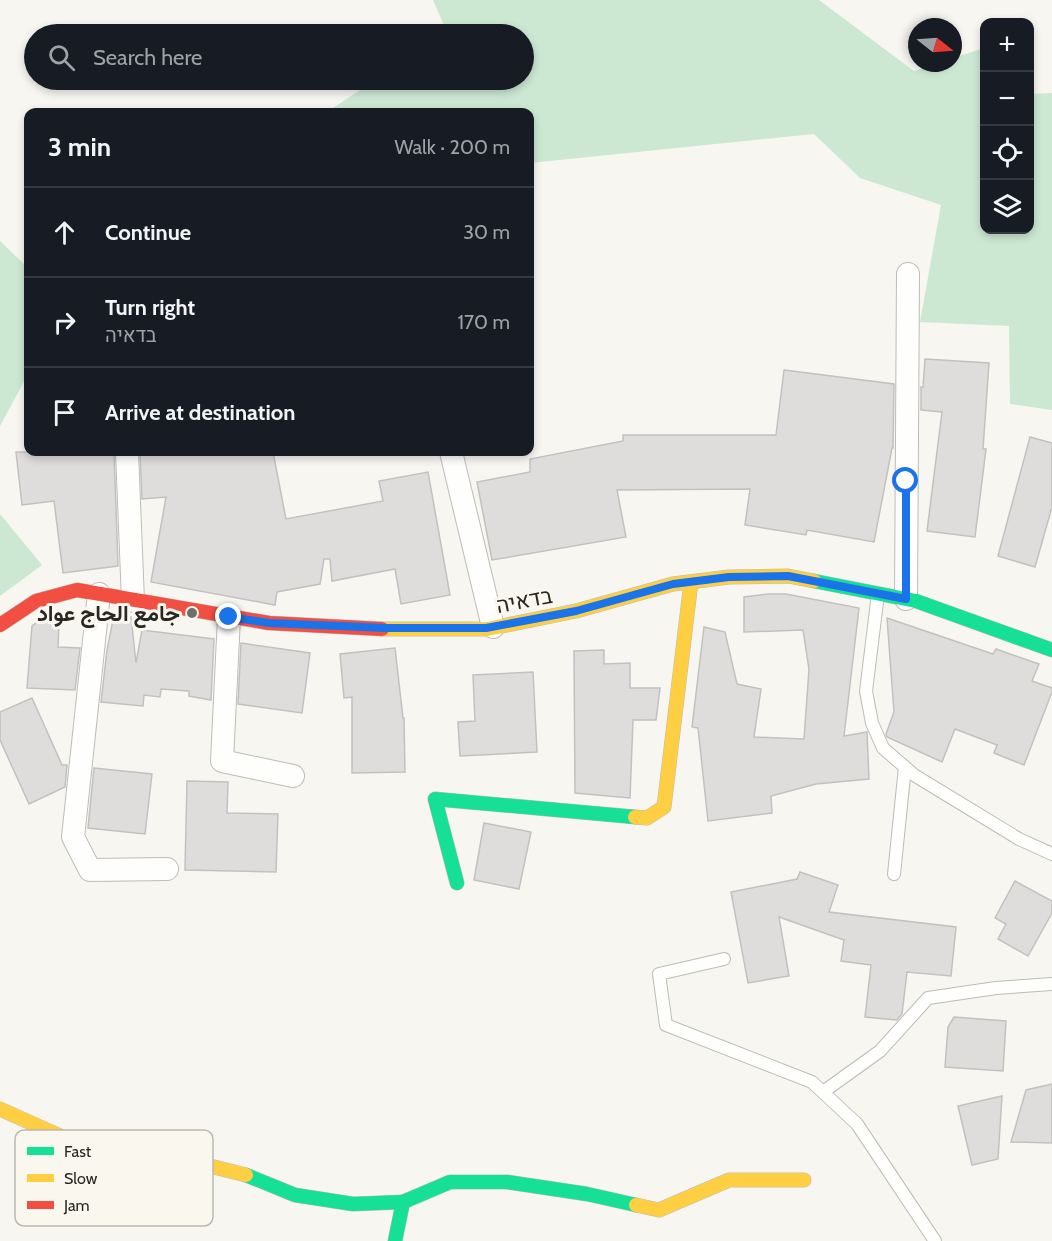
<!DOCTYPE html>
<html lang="en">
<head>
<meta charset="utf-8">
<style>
	body { margin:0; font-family:Cabin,Vazirmatn,Heebo,sans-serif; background:#20242c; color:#f1f3f6 }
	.controls { position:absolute; right:18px; top:18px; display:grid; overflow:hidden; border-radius:12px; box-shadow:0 3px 9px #0003 }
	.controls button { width:54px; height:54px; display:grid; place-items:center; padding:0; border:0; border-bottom:2px solid #363941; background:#171b24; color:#f1f3f6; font:30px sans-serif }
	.compass { position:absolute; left:908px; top:18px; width:54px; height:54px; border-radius:50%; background:#171b24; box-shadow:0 3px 9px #0003; rotate:107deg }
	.stop { position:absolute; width:18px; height:18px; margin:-14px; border:4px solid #1a73e8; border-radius:50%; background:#fff }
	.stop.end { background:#1a73e8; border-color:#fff; box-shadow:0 2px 6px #0008 }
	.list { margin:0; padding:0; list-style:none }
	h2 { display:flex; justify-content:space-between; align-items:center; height:78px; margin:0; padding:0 24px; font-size:26px }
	h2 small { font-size:20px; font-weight:400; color:#9ea1a6 }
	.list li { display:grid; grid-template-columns:39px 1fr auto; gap:18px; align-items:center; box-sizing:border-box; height:90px; padding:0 24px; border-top:2px solid #363941 }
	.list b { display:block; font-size:22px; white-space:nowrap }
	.list p { margin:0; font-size:20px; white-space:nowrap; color:#9ea1a6 }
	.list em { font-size:20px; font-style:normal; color:#9ea1a6 }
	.icon { flex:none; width:33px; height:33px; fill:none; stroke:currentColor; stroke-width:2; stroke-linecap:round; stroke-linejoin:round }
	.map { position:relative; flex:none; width:1052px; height:1241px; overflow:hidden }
	.search { position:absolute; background:#171b24; box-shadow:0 3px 9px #0003; left:24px; top:24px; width:510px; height:66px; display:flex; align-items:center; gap:15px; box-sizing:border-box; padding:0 21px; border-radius:33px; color:#9ea1a6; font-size:22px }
	.panel { position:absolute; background:#171b24; box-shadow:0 3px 9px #0003; left:24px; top:108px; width:510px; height:348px; border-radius:12px }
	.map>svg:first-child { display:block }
	.green { fill:#cce8d3 }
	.building { fill:#dfdddc; stroke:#c3c1c0; stroke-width:1.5 }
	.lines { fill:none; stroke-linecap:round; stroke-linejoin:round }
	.lane-casing { stroke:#bdbcb8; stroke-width:14 }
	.street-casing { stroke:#bdbcb8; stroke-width:24 }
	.fast-casing { stroke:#bdbcb8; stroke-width:15 }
	.slow-casing { stroke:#bdbcb8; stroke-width:15 }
	.jam-casing { stroke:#bdbcb8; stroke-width:15 }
	.lane { stroke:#fefefd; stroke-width:12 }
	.street { stroke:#fefefd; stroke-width:22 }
	.fast { stroke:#16e098; stroke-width:14 }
	.slow { stroke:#ffcf43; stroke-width:14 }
	.jam { stroke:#f24e42; stroke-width:14 }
	.route { stroke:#1a73e8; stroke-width:8 }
	.poi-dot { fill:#706f6c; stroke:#faf8ee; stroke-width:2 }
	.labels { text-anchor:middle; stroke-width:6; stroke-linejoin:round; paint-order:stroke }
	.street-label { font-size:22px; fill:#282724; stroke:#faf8ee }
	.poi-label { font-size:22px; font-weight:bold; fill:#282724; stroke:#faf8ee; text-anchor:end }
	.key { fill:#faf8ee; stroke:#bbb9b1; stroke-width:1.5 }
	.key-label { font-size:16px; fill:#282724 }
</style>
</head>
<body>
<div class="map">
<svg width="1052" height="1241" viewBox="0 0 1052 1241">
	<rect width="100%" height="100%" fill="#f7f6f1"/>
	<!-- green -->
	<g class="green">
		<path d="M433,0h386l95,71 25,-8h14v-5l31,-10v182h46v-136l22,-1v317l-42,-6 -1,-78 -89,-4 21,-117 -81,-27 -46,-44 -284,29v-51h-203l48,-32h149v-46h-84l6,-4z"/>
		<path d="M0,241l28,27v106l-28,52z"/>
		<path d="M0,514l42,51 -42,31z"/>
	</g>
	<!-- building -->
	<g class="building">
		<path d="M925,359l64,4 -6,86h3l-11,88 -48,-6 15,-119 -21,-2v-23h2z"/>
		<path d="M784,370l110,14 -1,64h-1l-18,94 -67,-12 -1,5 -61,-10 5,-36 -133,1 9,47 -134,23 -15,-78 53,-10v-13l93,-18v-6h153z"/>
		<path d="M1030,437l22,6v64l-17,60 -37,-11z"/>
		<path d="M16,452h98l4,114 -55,7 -9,-72 -32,4z"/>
		<path d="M140,452h133l13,67 97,-18 -4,-20 49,-9 22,123 -49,9 -6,-35 -63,12 -2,-22h-6l-4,25 -43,8 -2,13 -124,-23 15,-85 -24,2z"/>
		<path d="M768,594h18l73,14 -15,128 23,-4 2,47 -53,5 -45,12 1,17 -64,8 -10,-93 -6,-1 12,-100 21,5 12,52 24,5 -7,48 50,2 5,-70 -6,-39 -59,2v-35z"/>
		<path d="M114,615l17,2 5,46 6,-33 72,9 -3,61 -22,-4v-5l-28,-2 -1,8 -16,-2 -1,11 -42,-4 6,-52z"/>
		<path d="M887,618l106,36 3,-5 43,15 -7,17 20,7v4l-28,73 -30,-12 3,-8 -42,-16 -13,33 -55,-25 -1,-3 8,-22z"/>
		<path d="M40,620l19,2 -1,25 22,1 -5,42 -48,-2 5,-62z"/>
		<path d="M241,643l69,10 -8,60 -64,-9z"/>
		<path d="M395,648l8,70h1l1,54 -53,1v-76l-8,1 -4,-44z"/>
		<path d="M604,650v14l26,-1v25h30l-4,32h-23l-3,78 -55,-5 -1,-142z"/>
		<path d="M533,672l4,80 -77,4 -2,-34 17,-1 -2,-46z"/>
		<path d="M32,698l30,67h5l-2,22 -36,17 -29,-64v-28z"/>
		<path d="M94,768l58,6 -7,60 -57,-6z"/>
		<path d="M187,781l41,1 -1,31 51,1 -2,58 -91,-2z"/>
		<path d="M484,823l47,9 -12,57 -45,-9z"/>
		<path d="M800,872l38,13 -9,27 127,15 -5,49 -44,-4 -5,42 -5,6 -32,-3 6,-52 -30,-4 3,-21 -65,-23 10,59 -41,7 -17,-91 66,-13z"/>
		<path d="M1015,881l37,20v12l-24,43 -30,-17 8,-15 -11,-6z"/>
		<path d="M954,1017l52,4 -3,50 -58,-4 3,-40z"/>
		<path d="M1052,1084v59l-41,-1 15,-52z"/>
		<path d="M1002,1096l-4,63 -26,6 -14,-59z"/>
	</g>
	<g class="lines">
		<defs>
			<g id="lane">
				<path d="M878,594l-12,97 6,32 11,25 31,27 105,64 33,15"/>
				<path d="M894,874l11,-107"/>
				<path d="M724,959l-65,15 7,51 146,57 45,42 78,117"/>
				<path d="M823,1092l57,-41 48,-53 68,-10 56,-4"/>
			</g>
			<g id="street">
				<path d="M127,452l6,149"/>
				<path d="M451,452l42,175"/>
				<path d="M99,594l-26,243 17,33 77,-1"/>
				<path d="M906,599l2,-325"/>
				<path d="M229,617l-7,144 71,15"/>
			</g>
			<g id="fast">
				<path d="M814,581l102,20 136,49"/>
				<path d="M457,883l-22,-84 200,18"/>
				<path d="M246,1175l49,20 58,9 50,-2"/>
				<path d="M395,1241l8,-39 47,-20h57l80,12 49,11"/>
			</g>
			<g id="slow">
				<path d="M382,629h105l89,-18 97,-27 56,-7 59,-1 26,5"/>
				<path d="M635,817l12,1 17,-11 27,-225"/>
				<path d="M0,1109l67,30 45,11 62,7 72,18"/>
				<path d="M636,1205l23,5 70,-30h75"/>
			</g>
			<path id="jam" d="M0,625l36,-24 41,-11 192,33 113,6"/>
		</defs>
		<!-- lane casing -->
		<use href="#lane" class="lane-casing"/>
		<!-- street casing -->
		<use href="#street" class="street-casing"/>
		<!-- fast casing -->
		<use href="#fast" class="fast-casing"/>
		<!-- slow casing -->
		<use href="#slow" class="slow-casing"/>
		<!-- jam casing -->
		<use href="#jam" class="jam-casing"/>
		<!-- lane -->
		<use href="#lane" class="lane"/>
		<!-- street -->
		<use href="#street" class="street"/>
		<!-- fast -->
		<use href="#fast" class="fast"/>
		<!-- slow -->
		<use href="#slow" class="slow"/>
		<!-- jam -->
		<use href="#jam" class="jam"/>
	</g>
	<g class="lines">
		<!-- route -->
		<path class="route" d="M229,617l40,6 116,5h101l90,-17 97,-27 56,-7 59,-1 118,23v-118"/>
	</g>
	<!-- markers -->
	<circle class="poi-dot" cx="192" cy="613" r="6"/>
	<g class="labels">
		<!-- street labels -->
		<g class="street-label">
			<text transform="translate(524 600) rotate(-11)" y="8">בדאיה</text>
		</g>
		<!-- poi labels -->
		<g class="poi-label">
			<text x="180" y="621">جامع الحاج عواد</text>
		</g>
	</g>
	<!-- legend -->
	<rect x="15" y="1130" width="198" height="96" rx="9" class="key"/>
	<rect x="27" y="1147" width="27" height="8" fill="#16e098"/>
	<rect x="27" y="1174" width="27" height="8" fill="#ffcf43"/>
	<rect x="27" y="1201" width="27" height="8" fill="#f24e42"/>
	<g class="key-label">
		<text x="64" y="1157">Fast</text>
		<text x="64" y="1184">Slow</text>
		<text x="64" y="1211">Jam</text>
	</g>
</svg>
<div class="controls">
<button>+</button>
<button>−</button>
<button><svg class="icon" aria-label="locate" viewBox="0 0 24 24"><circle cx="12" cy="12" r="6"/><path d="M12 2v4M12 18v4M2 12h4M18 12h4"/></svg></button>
<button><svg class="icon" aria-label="layers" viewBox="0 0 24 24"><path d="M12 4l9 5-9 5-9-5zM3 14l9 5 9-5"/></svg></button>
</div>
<svg class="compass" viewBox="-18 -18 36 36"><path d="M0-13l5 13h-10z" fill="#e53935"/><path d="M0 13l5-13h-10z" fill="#9ea1a6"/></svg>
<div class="stop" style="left:906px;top:481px"></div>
<div class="stop end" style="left:229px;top:617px"></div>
<div class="search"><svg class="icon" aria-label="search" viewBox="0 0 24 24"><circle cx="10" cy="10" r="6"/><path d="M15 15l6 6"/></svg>Search here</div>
<section class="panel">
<h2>3 min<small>Walk · 200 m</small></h2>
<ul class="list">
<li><svg class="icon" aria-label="ahead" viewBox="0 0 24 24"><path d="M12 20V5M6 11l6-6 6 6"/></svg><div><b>Continue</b></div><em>30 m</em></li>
<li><svg class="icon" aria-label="right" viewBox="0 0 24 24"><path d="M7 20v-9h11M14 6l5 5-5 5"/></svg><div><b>Turn right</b><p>בדאיה</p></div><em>170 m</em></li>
<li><svg class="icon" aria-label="arrive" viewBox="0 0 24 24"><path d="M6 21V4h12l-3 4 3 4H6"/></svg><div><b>Arrive at destination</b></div></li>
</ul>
</section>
</div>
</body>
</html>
